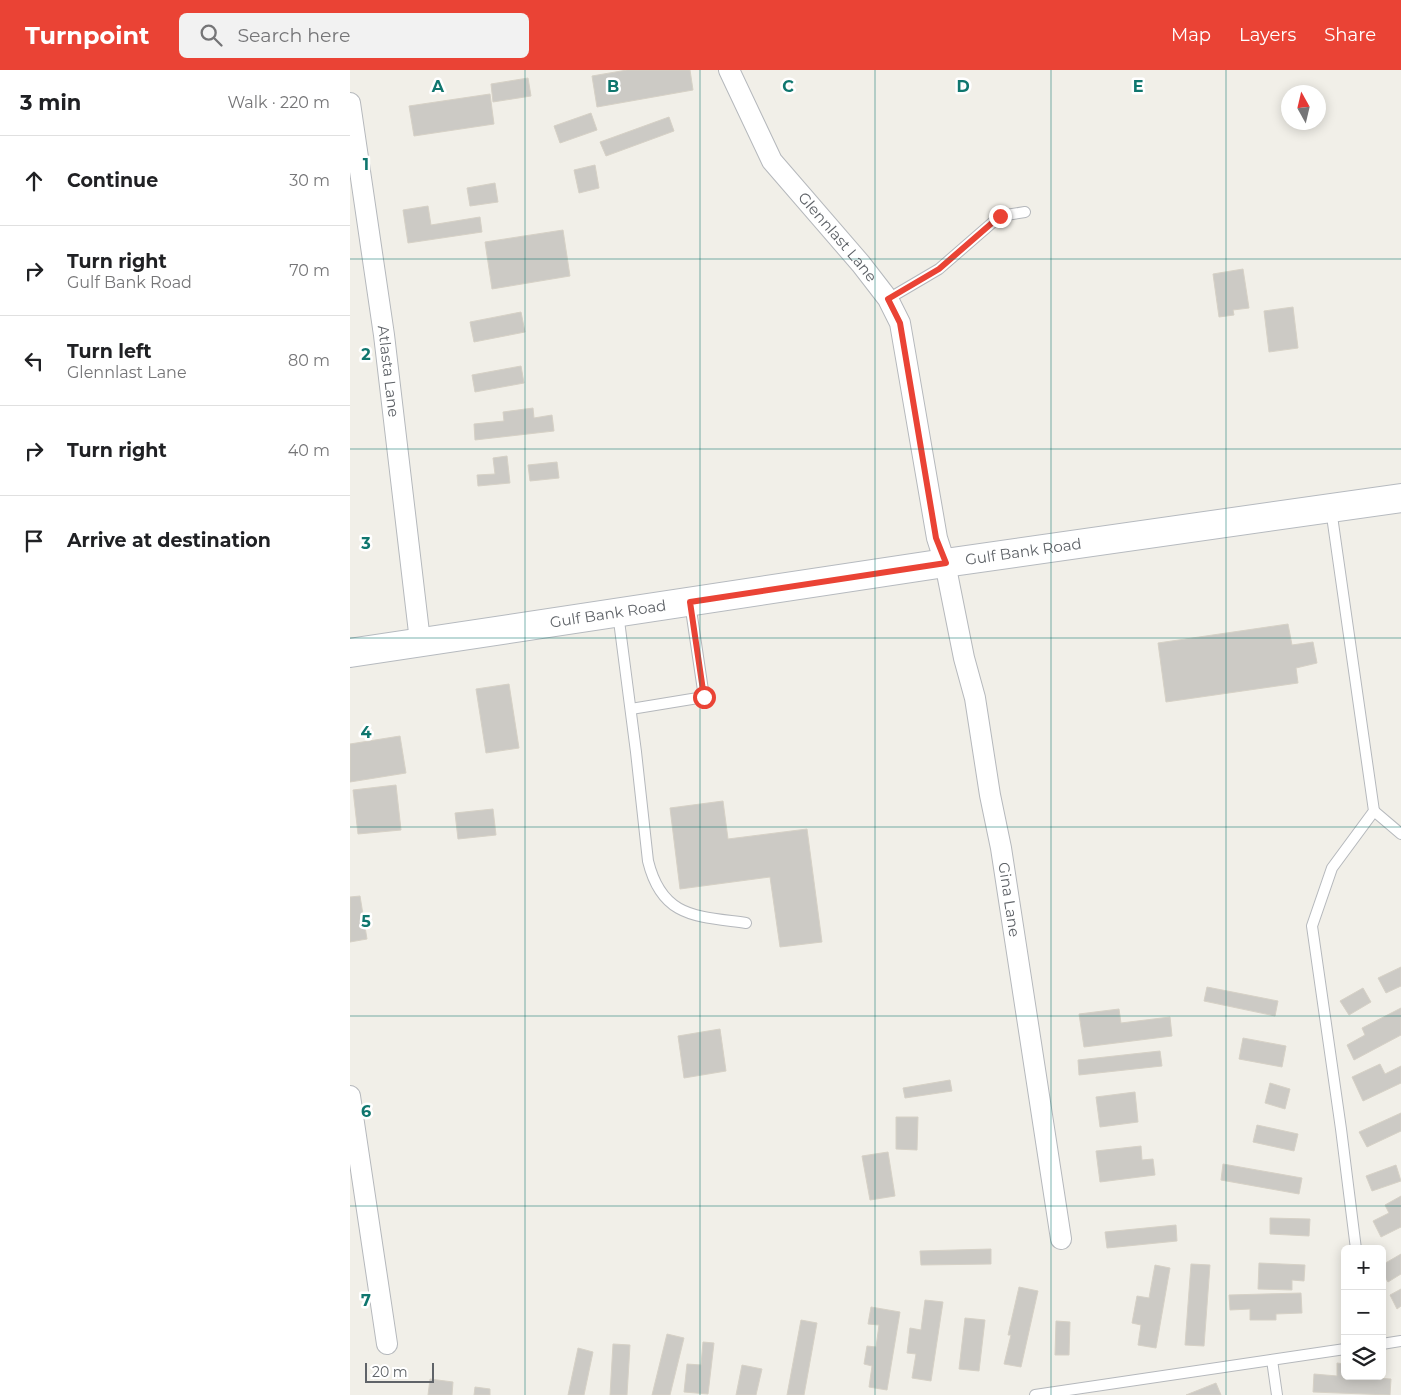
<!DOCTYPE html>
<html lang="en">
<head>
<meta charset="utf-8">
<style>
	body { margin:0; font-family:Montserrat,sans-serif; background:#f2f2f2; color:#202124 }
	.controls { position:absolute; right:15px; bottom:15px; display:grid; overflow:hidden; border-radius:8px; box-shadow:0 2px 12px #0003 }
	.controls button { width:45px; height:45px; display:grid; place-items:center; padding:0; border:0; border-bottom:1px solid #e0e0e0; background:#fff; color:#202124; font:25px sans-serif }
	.compass { position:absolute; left:931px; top:15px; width:45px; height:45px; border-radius:50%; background:#fff; box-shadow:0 2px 12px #0003; rotate:352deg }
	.scale { position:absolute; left:15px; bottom:12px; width:69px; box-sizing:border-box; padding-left:5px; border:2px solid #5f6368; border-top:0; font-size:14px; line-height:18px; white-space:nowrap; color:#5f6368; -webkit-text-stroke:4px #fff; paint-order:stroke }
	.stop { position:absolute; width:15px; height:15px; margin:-11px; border:4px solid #ea4335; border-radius:50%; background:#fff }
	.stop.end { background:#ea4335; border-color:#fff; box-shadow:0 1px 5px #0008 }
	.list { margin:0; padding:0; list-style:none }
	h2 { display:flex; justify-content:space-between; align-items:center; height:65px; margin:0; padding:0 20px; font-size:21px }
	h2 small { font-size:16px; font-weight:400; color:#757577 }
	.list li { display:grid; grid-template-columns:32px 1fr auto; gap:15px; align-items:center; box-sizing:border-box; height:90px; padding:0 20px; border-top:1px solid #e0e0e0 }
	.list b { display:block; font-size:19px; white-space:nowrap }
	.list p { margin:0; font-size:16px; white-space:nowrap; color:#757577 }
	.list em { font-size:16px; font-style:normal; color:#757577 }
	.icon { flex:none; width:28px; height:28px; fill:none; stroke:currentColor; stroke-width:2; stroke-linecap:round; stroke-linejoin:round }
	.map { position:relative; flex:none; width:1051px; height:1325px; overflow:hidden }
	header { display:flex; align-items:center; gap:30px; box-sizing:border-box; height:70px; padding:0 25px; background:#ea4335; color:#fff }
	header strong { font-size:24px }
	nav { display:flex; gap:28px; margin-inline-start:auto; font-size:18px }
	.search { width:350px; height:45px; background:#f2f2f2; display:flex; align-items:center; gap:12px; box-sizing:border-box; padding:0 18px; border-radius:8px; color:#757577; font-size:19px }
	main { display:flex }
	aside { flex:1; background:#fff }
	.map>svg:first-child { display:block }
	.building { fill:#cccac5; stroke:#d6d1c6 }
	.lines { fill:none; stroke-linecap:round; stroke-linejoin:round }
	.service-casing { stroke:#b5b8bc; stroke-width:12 }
	.minor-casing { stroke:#b5b8bc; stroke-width:22 }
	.secondary-casing { stroke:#b6babf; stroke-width:30 }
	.service { stroke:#fff; stroke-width:10 }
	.minor { stroke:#fff; stroke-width:20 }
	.secondary { stroke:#fff; stroke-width:28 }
	.route { stroke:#ea4335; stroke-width:6 }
	.grid { fill:none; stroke:#0f766e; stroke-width:1; stroke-opacity:0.55 }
	.labels { text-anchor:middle; stroke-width:5; stroke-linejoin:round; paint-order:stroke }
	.street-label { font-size:15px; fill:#5f6368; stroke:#fff }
	.grid-label { font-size:16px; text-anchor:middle; font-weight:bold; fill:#0f766e; stroke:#fff; stroke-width:5; stroke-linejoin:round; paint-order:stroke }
</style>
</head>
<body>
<header>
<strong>Turnpoint</strong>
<div class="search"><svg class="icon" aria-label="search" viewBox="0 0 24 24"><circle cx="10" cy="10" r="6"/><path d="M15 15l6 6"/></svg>Search here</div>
<nav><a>Map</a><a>Layers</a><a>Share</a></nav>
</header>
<main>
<aside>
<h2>3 min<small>Walk · 220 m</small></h2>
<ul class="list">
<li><svg class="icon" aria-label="ahead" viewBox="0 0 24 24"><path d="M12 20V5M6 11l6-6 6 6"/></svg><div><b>Continue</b></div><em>30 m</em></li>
<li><svg class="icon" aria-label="right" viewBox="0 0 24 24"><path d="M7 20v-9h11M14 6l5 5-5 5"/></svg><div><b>Turn right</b><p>Gulf Bank Road</p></div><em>70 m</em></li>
<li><svg class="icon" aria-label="left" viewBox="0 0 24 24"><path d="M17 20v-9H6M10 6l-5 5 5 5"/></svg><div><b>Turn left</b><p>Glennlast Lane</p></div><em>80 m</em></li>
<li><svg class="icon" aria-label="right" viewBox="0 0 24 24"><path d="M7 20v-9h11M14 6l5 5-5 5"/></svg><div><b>Turn right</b></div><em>40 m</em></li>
<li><svg class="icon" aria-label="arrive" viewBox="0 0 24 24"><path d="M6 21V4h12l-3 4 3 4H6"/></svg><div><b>Arrive at destination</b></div></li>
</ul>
</aside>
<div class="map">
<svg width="1051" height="1325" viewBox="0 0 1051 1325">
	<rect width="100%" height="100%" fill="#f1efe8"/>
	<!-- building -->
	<g class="building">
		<path d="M277,0h63l3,20 -96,17 -5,-31z"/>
		<path d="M178,8l3,18 -38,6 -2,-18z"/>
		<path d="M140,24l4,30 -80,12 -5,-30z"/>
		<path d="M241,43l6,17 -37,13 -6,-17z"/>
		<path d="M319,47l5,14 -68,25 -6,-14z"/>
		<path d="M245,95l4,23 -20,5 -5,-23z"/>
		<path d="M145,113l3,19 -28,4 -3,-18z"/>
		<path d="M78,136l3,19 49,-8 2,15 -74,11 -5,-33z"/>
		<path d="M213,160l7,46 -78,13 -7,-47z"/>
		<path d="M893,199l6,39 -16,2 1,5 -15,2 -6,-43z"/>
		<path d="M943,237l5,41 -29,4 -5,-41z"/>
		<path d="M171,242l4,20 -51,10 -4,-20z"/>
		<path d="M171,296l3,17 -49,9 -3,-17z"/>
		<path d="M183,338l1,10 18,-3 2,16 -79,9 -1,-16 30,-3 -1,-9z"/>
		<path d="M157,386l3,27 -32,3 -1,-11 18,-1 -2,-16z"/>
		<path d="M207,392l2,16 -29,3 -2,-16z"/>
		<path d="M938,554l4,21 21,-3 4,21 -21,5 2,15 -132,19 -8,-59z"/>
		<path d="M159,614l10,64 -33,5 -10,-64z"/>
		<path d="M50,666l6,37 -56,9v-38z"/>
		<path d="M46,715l5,45 -43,4 -5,-44z"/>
		<path d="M373,731l5,38 79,-10 15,113 -42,5 -10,-70 -90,12 -10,-81z"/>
		<path d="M143,739l3,26 -38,4 -3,-26z"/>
		<path d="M10,826l7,43 -17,3v-45z"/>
		<path d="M1051,897v19l-15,7 -8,-15z"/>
		<path d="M857,917l71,14 -3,15 -71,-15z"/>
		<path d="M1013,918l8,14 -22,13 -9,-14z"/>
		<path d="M1051,938v27l-47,25 -7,-15 18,-10 -3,-7z"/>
		<path d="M769,939l2,14 49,-6 2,19 -88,11 -5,-33z"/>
		<path d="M370,959l6,42 -42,7 -6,-42z"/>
		<path d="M893,968l43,8 -4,21 -43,-8z"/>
		<path d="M810,981l2,15 -83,9 -1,-15z"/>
		<path d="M1030,994l5,10 16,-8v17l-38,18 -11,-24z"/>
		<path d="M600,1010l2,11 -47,7 -2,-10z"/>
		<path d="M920,1013l20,6 -5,20 -20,-6z"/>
		<path d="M785,1022l3,30 -38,5 -4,-30z"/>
		<path d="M1051,1043v18l-34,16 -8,-15z"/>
		<path d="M546,1047h22l-1,33 -21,-1z"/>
		<path d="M907,1055l41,9 -4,17 -41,-9z"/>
		<path d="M791,1076l1,14 11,-1 2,16 -55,7 -4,-31z"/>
		<path d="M538,1082l7,44 -25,4 -8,-44z"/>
		<path d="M873,1094l79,14 -3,16 -78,-14z"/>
		<path d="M1046,1095l5,16 -29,10 -6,-15z"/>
		<path d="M1051,1126v31l-20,10 -8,-16 16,-8 -4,-8z"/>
		<path d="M920,1148l40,1 -1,17 -39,-2z"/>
		<path d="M826,1155l1,16 -70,7 -2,-16z"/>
		<path d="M641,1179v15l-70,1 -1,-14z"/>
		<path d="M1051,1184v20l-13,8 -6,-10v-7z"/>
		<path d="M909,1193l46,2 -1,16 -12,-1v10l-34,-1z"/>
		<path d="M841,1194l19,1 -6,81 -19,-1z"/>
		<path d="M805,1195l15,3 -14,80 -18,-3 3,-20 -9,-2 5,-27 12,2z"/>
		<path d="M669,1217l19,4 -17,76 -17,-3 7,-29h-3z"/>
		<path d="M1051,1219v17l-4,3 -7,-14z"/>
		<path d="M951,1223l1,20 -26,1v6h-26v-11l-20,1 -1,-15z"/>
		<path d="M575,1230l18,2 -12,79 -19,-3 4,-24 -9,-1 3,-25 11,2z"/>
		<path d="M521,1237l29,5 -13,78 -18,-3 3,-21 -8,-2 3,-18 9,1 3,-22 -11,-1z"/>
		<path d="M615,1248l20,2 -6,51 -20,-2z"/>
		<path d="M451,1250l16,3 -13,72h-17z"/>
		<path d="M706,1251l14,1 -1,33h-14z"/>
		<path d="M317,1264l17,4 -14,57h-18z"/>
		<path d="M353,1272l11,1 -6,51 -24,-2 3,-28 14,1z"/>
		<path d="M263,1274l17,1 -3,50h-17z"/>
		<path d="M228,1278l15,4 -9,43h-16z"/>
		<path d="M987,1293l8,1v12l46,3 -1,16 -77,-3 1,-18 23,2z"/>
		<path d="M392,1295l20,4 -6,26h-20z"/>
		<path d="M80,1309l23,3 -1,13h-24z"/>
		<path d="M866,1313l5,12h-35z"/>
		<path d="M125,1317l15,2v6h-16z"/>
	</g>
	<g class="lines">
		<defs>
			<g id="service">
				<path d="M538,229l51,-30 61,-53 25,-4"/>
				<path d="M981,439l43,302 -42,57 -20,58 29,203 15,120"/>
				<path d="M268,543l18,139 12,109c14,57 48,55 98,62"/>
				<path d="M281,639l73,-12 -14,-94"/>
				<path d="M1024,741l27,23"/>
				<path d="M1032,1274l19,-3"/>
				<path d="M922,1290l5,35"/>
				<path d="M685,1325l310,-46"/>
			</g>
			<g id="minor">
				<path id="s1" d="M379,0l43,91 89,103 27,35 12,24 37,215 8,25 19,95 11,40 15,97 11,53 60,391"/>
				<path id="s2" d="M0,33l34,232 36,306"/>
				<path d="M0,1026l37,248"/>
			</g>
			<g id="secondary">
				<path id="s3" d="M0,583l595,-90 456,-65"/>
			</g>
		</defs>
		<!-- service casing -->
		<use href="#service" class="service-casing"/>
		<!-- minor casing -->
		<use href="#minor" class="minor-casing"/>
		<!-- secondary casing -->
		<use href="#secondary" class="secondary-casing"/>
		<!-- service -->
		<use href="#service" class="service"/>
		<!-- minor -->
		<use href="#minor" class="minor"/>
		<!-- secondary -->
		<use href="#secondary" class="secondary"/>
	</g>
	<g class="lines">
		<!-- route -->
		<path class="route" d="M354,627l-14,-95 256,-39 -10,-25 -36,-215 -12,-24 51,-30 61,-53"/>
	</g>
	<!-- grid -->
	<path class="grid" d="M175,0v1325M350,0v1325M525,0v1325M701,0v1325M876,0v1325M0,189h1051M0,379h1051M0,568h1051M0,757h1051M0,946h1051M0,1136h1051"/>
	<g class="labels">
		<!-- street labels -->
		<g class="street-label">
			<text dy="5" stroke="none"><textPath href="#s1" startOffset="201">Glennlast Lane</textPath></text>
			<text dy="5" stroke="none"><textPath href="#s2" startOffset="271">Atlasta Lane</textPath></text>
			<text dy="5" stroke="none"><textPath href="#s3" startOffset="681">Gulf Bank Road</textPath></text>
			<text dy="5" stroke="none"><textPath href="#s3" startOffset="261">Gulf Bank Road</textPath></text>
			<text dy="5" stroke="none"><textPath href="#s1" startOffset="895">Gina Lane</textPath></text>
		</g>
	</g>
	<g class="grid-label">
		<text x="88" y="22">A</text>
		<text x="263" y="22">B</text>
		<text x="438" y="22">C</text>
		<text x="613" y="22">D</text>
		<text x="788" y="22">E</text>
		<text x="16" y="100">1</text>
		<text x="16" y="290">2</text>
		<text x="16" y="479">3</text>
		<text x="16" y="668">4</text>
		<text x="16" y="857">5</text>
		<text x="16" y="1047">6</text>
		<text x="16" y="1236">7</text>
	</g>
</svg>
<div class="controls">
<button>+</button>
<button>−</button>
<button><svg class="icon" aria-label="layers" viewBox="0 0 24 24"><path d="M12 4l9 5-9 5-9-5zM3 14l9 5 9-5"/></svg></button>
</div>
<svg class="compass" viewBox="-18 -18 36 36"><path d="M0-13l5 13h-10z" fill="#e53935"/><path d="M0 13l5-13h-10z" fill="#757577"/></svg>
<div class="scale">20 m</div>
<div class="stop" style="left:354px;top:627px"></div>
<div class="stop end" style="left:650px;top:146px"></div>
</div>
</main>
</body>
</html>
